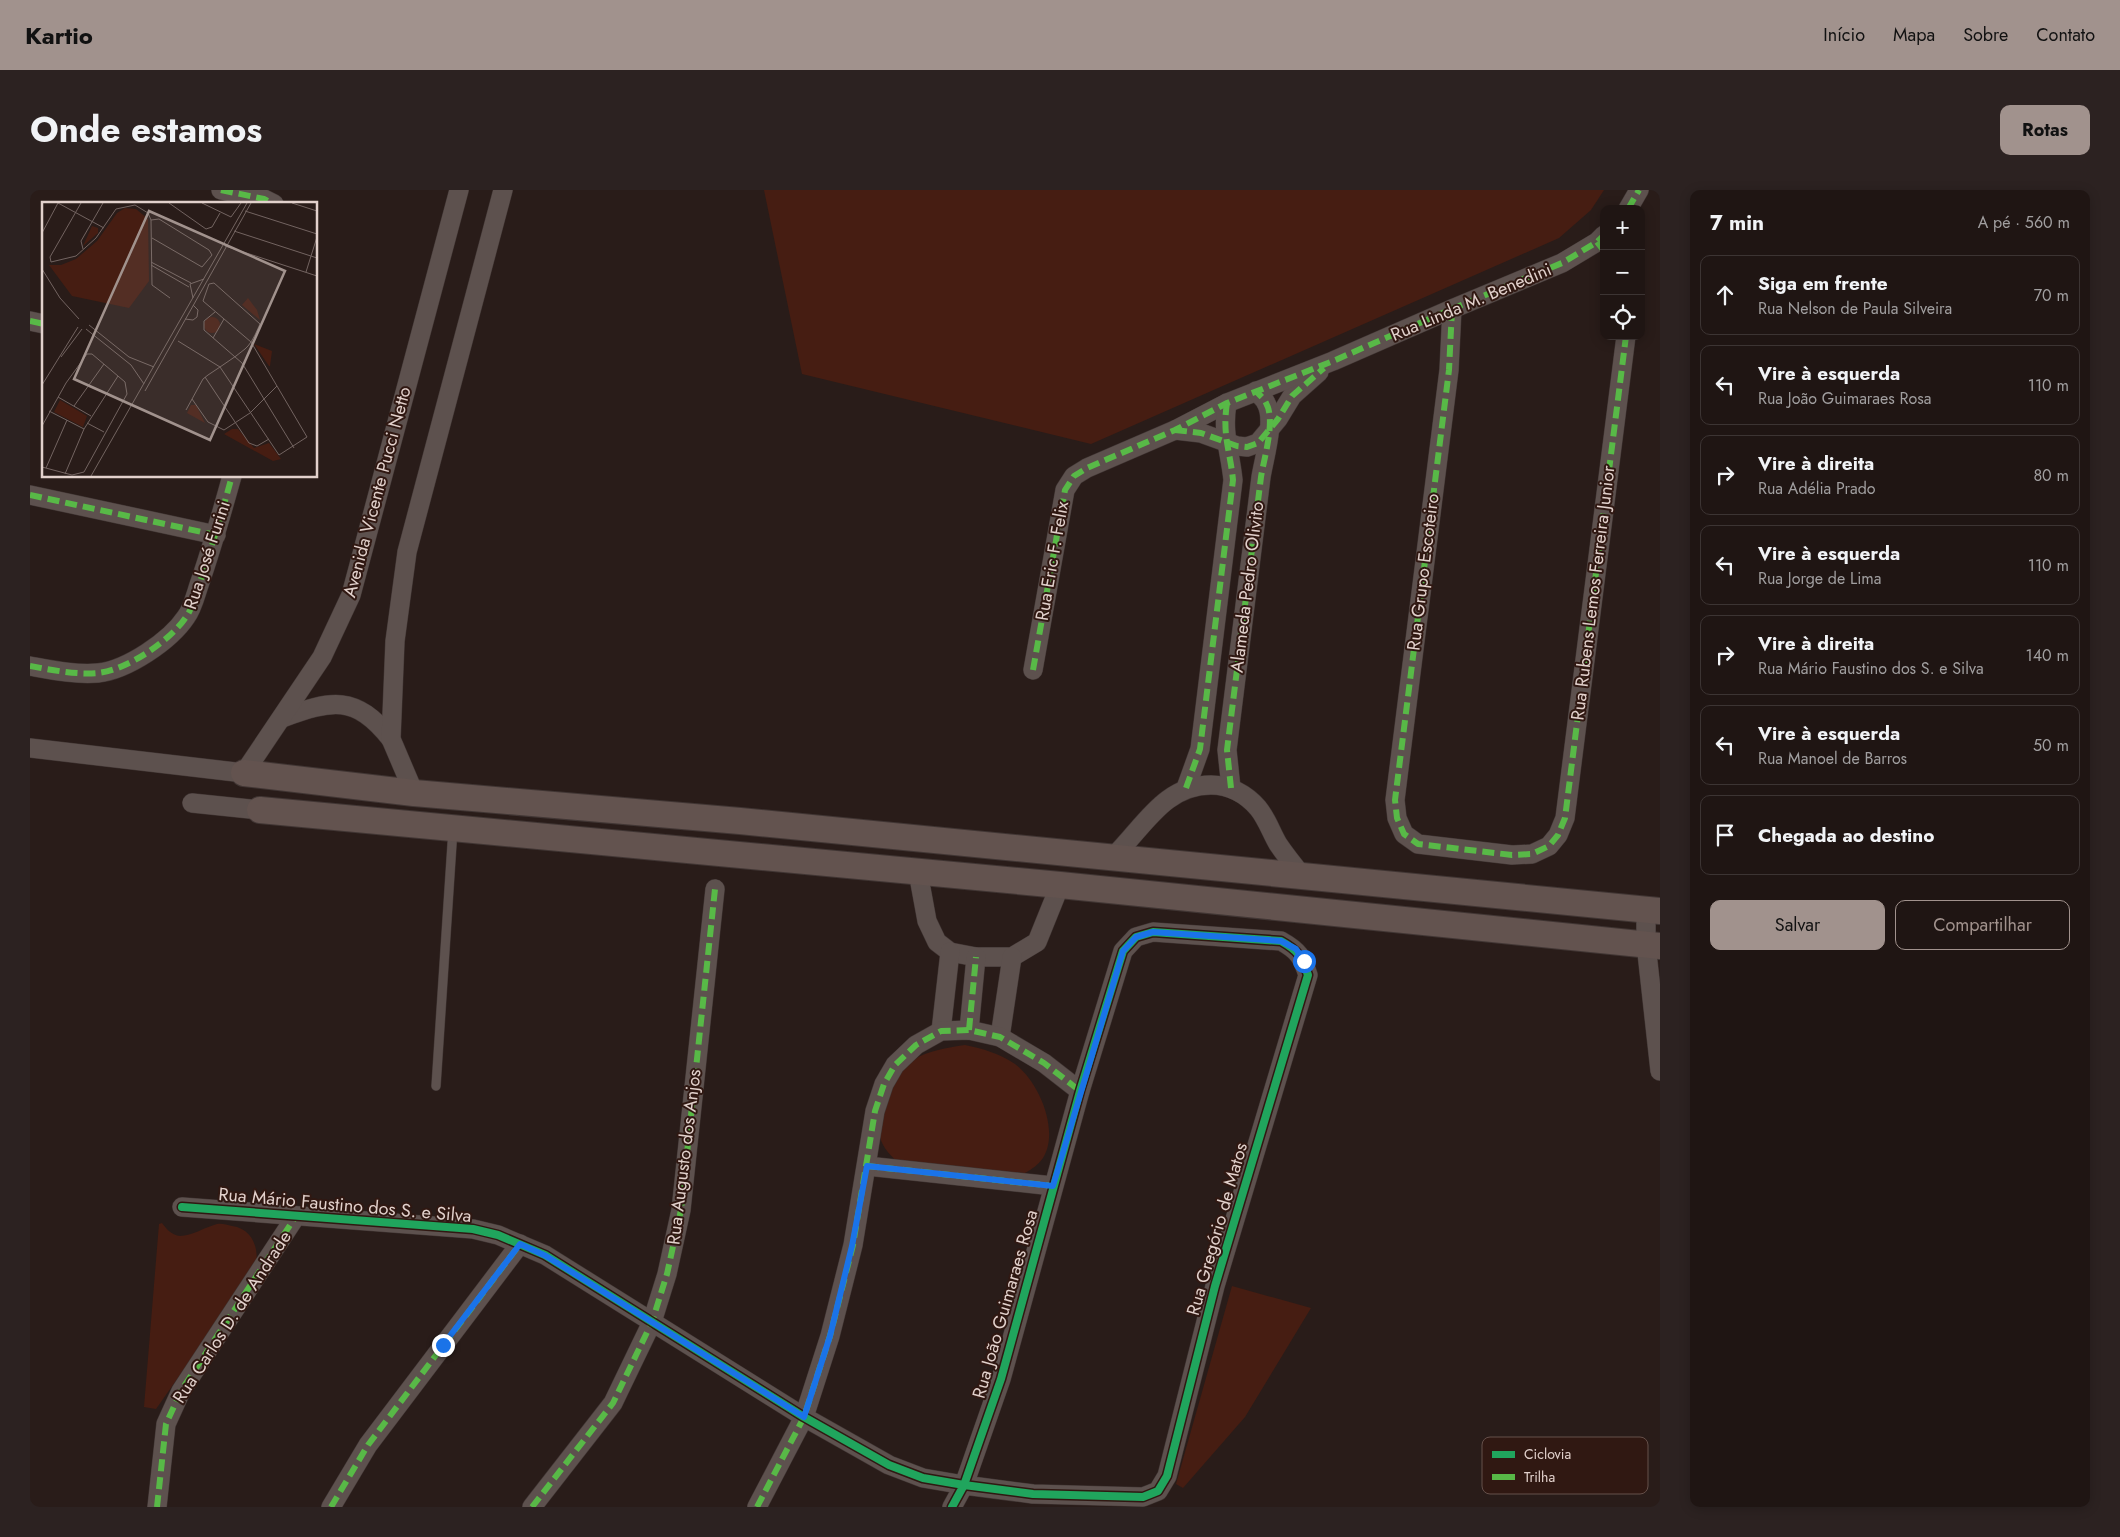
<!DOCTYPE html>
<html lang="pt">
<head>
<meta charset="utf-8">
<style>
	body { margin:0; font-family:Jost,sans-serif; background:#2c2221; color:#f1f3f6 }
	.controls { position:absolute; right:15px; top:15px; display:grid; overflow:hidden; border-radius:10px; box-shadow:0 2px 12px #0003 }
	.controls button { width:45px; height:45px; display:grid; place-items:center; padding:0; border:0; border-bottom:1px solid #3c3433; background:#1f1513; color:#f1f3f6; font:25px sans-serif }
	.stop { position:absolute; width:15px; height:15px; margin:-11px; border:4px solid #1a73e8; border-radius:50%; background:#fff }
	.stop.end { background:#1a73e8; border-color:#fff; box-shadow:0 1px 5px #0008 }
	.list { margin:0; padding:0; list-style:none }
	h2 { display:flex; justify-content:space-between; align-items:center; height:65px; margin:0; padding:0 20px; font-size:21px }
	h2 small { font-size:16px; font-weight:400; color:#a19fa0 }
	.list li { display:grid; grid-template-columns:32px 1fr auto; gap:15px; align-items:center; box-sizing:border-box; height:80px; margin:0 10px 10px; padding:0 10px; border:1px solid #3c3433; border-radius:10px }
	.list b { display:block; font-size:19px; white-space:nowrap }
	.list p { margin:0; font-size:16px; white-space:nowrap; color:#a19fa0 }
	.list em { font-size:16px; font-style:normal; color:#a19fa0 }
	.actions { display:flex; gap:10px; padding:15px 20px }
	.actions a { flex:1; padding:11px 0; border:1px solid #a1928d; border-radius:10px; text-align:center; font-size:18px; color:#a1928d }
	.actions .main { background:#a1928d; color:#111 }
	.icon { flex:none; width:28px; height:28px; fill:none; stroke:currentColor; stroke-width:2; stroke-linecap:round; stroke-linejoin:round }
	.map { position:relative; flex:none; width:1630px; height:1317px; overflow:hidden; border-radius:10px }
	header { display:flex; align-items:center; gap:30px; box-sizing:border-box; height:70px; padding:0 25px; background:#a1928d; color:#111 }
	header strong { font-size:24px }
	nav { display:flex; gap:28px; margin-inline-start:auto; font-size:18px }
	.intro { display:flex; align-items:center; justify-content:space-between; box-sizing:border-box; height:120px; padding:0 30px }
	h1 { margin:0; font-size:35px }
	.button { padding:12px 22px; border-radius:10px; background:#a1928d; color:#111; font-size:18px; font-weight:700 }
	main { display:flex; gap:30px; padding:0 30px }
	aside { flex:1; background:#1f1513; border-radius:10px; box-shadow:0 2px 12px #0003 }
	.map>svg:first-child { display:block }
	.green { fill:#461d12 }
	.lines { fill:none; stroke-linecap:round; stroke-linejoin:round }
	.lane-casing { stroke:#413634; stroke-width:10 }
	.street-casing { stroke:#413634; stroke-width:20 }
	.secondary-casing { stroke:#413634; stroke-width:28 }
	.lane { stroke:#5d514e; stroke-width:9 }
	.street { stroke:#5d514e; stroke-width:19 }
	.secondary { stroke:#63534f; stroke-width:26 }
	.quiet { stroke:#58b947; stroke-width:6; stroke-dasharray:12 6; stroke-linecap:butt }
	.cycleway-casing { stroke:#301812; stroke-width:11 }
	.cycleway { stroke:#20a55d; stroke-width:8 }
	.route { stroke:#1a73e8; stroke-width:6 }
	.labels { text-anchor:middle; stroke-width:4; stroke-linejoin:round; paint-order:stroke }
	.street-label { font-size:18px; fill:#e2d1cc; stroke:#301812 }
	.inset-road { fill:none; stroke:#736461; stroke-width:1 }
	.view { fill:#a1928d; fill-opacity:0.15; stroke:#a1928d; stroke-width:2.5 }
	.inset-edge { fill:none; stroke:#e2d1cc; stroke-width:2.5 }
	.key { fill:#301812; stroke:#65504a; stroke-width:1 }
	.key-label { font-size:14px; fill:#e2d1cc }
</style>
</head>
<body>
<header>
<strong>Kartio</strong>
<nav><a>Início</a><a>Mapa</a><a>Sobre</a><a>Contato</a></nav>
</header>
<div class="intro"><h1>Onde estamos</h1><a class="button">Rotas</a></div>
<main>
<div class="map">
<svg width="1630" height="1317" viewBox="0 0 1630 1317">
	<rect width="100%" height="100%" fill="#291c19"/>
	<!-- green -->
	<g class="green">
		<path d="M734,0h840l-13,20 -32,28 -468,206 -289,-70z"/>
		<path d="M935,855c18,4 34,8 50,19 24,18 45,67 28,94 -5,7 -11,11 -18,15l-124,-8c-9,-8 -18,-16 -21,-28 -7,-24 12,-64 33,-77 17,-10 33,-12 52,-15z"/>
		<path d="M132,1033c5,7 10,12 18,13 12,0 25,-9 37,-12 5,-1 10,1 15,2 21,3 27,22 24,41l-100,142 -12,-2 15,-183z"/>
		<path d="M1202,1096l79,22 -66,109 -62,71 -7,-4z"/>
	</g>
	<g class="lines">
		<defs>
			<path id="lane" d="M406,896l17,-257"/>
			<g id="street">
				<path d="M191,0l43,9 10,5"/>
				<path d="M1598,19l11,-19"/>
				<path d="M1422,119l-3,61 -54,430 2,18 7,16 14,10 94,11 20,-1 17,-8 9,-11 7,-17 61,-482"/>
				<path d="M0,131l14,3"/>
				<path d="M1145,240l26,3 36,13 10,1 11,-4 20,-24 14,-23 27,-24"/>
				<path d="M0,305l186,40"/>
				<path d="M0,476c22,4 46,9 68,7 29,-3 72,-32 88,-56 7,-9 10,-24 14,-35 12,-35 22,-70 32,-106"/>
				<path d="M1003,480l32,-180 9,-14 13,-8 88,-38 52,-27 106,-42 119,-52 110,-46 35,-21 7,-7"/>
				<path d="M252,528c50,-18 73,-24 109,21"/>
				<path d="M0,558l214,25 78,-116 29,-62 108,-405"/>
				<path d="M1156,598l14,-39 33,-269c-3,-30 -11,-45 -6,-77"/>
				<path d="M1201,598l-4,-38 34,-273c3,-19 15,-57 5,-74 -2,-5 -7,-8 -10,-12"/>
				<path d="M384,603l-23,-54 4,-98 12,-89 96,-362"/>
				<path d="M162,613l68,7"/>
				<path d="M1083,667c31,-30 51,-72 98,-72 18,0 35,9 47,23 9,11 13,24 20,36 8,12 17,23 26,34"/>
				<path d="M888,682l9,49 10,21 13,10 26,5h36l25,-15 23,-57"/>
				<path d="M1616,720v34l14,127"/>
				<path d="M939,840l7,-73"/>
				<path d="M911,841l9,-79"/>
				<path d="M970,847l12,-80"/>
				<path d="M837,976l186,20"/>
				<path d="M152,1017l291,22 25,6 47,20 259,162 85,48 34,13 41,7 69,9 110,3 15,-6 9,-15 48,-190 93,-311c-6,-18 -9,-24 -27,-34l-128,-9 -17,5 -13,14 -43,140 -79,288 -37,106 -12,22"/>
				<path d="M127,1317l9,-83 15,-33 115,-175"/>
				<path d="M301,1317l37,-62 152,-201"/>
				<path d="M502,1317l81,-104 39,-81 15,-48 14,-64 34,-321"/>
				<path d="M727,1317l47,-90 26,-81 23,-91 22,-134 9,-27 11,-19 21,-20 25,-14 28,-1 31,7 44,26 36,28"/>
			</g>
			<g id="secondary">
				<path d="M214,583l170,20 326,28 920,90"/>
				<path d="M230,620l800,75 600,61"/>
			</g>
		</defs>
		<!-- lane casing -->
		<use href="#lane" class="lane-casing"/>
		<!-- street casing -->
		<use href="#street" class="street-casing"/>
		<!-- secondary casing -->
		<use href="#secondary" class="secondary-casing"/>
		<!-- lane -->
		<use href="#lane" class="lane"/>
		<!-- street -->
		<use href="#street" class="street"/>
		<!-- secondary -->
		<use href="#secondary" class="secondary"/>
		<!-- quiet -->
		<g class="quiet">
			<path d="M191,0l43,9 10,5"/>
			<path d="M1598,19l11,-19"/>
			<path d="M1567,52l7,9"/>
			<path d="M1422,119l-3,61 -54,430 2,18 7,16 14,10 94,11 20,-1 17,-8 9,-11 7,-17 61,-482"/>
			<path d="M0,131l14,3"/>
			<path d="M1145,240l26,3 36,13 10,1 11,-4 20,-24 14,-23 32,-28"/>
			<path d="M0,305l186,40"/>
			<path d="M0,476c22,4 46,9 68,7 29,-3 72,-32 88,-56 7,-9 10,-24 14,-35 12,-35 22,-70 32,-106"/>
			<path d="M1003,480l32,-180 9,-14 13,-8 88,-38 52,-27 106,-42 119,-52 110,-46 35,-21 7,-7"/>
			<path d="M1156,598l14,-39 33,-269c-3,-30 -11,-45 -6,-77"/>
			<path d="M1201,598l-4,-38 34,-273c3,-19 15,-57 5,-74 -2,-5 -7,-8 -10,-12"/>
			<path d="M939,840l7,-73"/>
			<path d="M837,976l186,20"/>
			<path d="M127,1317l9,-83 15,-33 115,-175"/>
			<path d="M301,1317l37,-62 152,-201"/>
			<path d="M502,1317l81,-104 39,-81 15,-48 14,-64 34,-321"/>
			<path d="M727,1317l47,-90 26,-81 23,-91 22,-134 9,-27 11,-19 21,-20 25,-14 28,-1 31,7 44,26 36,28"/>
		</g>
		<defs>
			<path id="cycleway" d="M152,1017l291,22 25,6 47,20 259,162 85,48 34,13 41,7 69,9 110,3 15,-6 9,-15 48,-190 93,-311c-6,-18 -9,-24 -27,-34l-128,-9 -17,5 -13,14 -43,140 -79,288 -37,106 -12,22"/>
		</defs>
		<!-- cycleway casing -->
		<use href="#cycleway" class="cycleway-casing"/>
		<!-- cycleway -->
		<use href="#cycleway" class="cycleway"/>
	</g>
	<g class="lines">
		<!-- route -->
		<path class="route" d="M413,1155l77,-101 26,12 258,161 26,-81 22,-90 15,-80 186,20 70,-235 13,-14 17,-5 128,9 15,8 8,12"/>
	</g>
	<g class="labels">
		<!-- street labels -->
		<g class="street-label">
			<text transform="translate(1441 112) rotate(-23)" y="6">Rua Linda M. Benedini</text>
			<text transform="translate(347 302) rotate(-75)" y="6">Avenida Vicente Pucci Netto</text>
			<text transform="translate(177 365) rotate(-72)" y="6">Rua José Furini</text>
			<text transform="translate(1022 371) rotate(-80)" y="6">Rua Eric F. Felix</text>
			<text transform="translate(1393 382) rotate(-83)" y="6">Rua Grupo Escoteiro</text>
			<text transform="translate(1217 397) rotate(-83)" y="6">Alameda Pedro Olivito</text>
			<text transform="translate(1563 403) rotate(-83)" y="6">Rua Rubens Lemos Ferreira Junior</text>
			<text transform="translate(654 967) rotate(-83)" y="6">Rua Augusto dos Anjos</text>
			<text transform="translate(315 1015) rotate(5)" y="6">Rua Mário Faustino dos S. e Silva</text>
			<text transform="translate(1187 1039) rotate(-74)" y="6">Rua Gregório de Matos</text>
			<text transform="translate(975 1114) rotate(-74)" y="6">Rua João Guimaraes Rosa</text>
			<text transform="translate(202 1127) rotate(-57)" y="6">Rua Carlos D. de Andrade</text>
		</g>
	</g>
	<!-- overview -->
	<g transform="translate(12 12)">
		<rect width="275" height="275" fill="#291c19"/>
		<path d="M83,6l11,1 12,10 1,62 -20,27 -57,-12 -23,-31h12l15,-6 21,-18 20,-28zM50,24l6,2v5l-15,13zM206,96l9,12 3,10 -18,-15zM162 123a8 8 0 1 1 16 0a8 8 0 1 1-16 0ZM212,142l18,7 -2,15h-1zM18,198l27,16 -4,11 -29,-15zM149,203h5l9,18 -18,-10zM190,227h6l16,19 15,-5 12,16 -8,2 -49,-27z" fill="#461d12"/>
		<path class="inset-road" d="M16,1l46,25M39,1l-31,54 1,5 25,-6 20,-18 20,-29 19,-4 13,8 3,7 1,65 18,13M127,1l37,26 6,-2 8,-14M160,1l29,14 10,-14M250,1l25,8M203,9l72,23M109,18l8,-1 50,31 3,5 -10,12 -50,-29M192,29l83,27M0,31l16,-30M183,44l92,30M41,47l-2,-8 22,-38M109,60l40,21M109,63l38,22M0,67l18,29 19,21M264,70l11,-35M151,96l-3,-14 14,-5M173,110l-11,9v9l38,33 52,85M143,117l8,1 4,-3 1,-7 -5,-5M47,123l40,32 25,10M44,127l45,36 13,19M171,136l11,-19M136,139l42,26 59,88 28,-18 -56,-95 -48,-41 6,-17 5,-1 46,41 -5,11 -4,7 -3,4 -3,3 -9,7 -16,11 -12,8 -5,4 -17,31M19,155l21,-28M163,175l44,66 8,3 12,-7M0,183l36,-58M103,189l106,-188M16,195l33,19M150,197l16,23 16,8 26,-17 27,-27M32,204l30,-42M7,209l35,18M45,221l17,9M0,224l24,-43 21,-29h5l33,28 2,12 -43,78 -12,3 -30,-8M4,266l21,-48M23,272l19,-45 34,-53M49,274l156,-273"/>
		<path class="view" d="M107,9l136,60 -75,169 -136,-61z"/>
		<rect width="275" height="275" class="inset-edge"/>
	</g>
	<!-- legend -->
	<rect x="1452" y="1247" width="166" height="57" rx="8" class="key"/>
	<rect x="1462" y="1261" width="23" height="7" fill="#20a55d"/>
	<rect x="1462" y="1284" width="23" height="6" fill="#58b947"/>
	<g class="key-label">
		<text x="1494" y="1269">Ciclovia</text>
		<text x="1494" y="1292">Trilha</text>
	</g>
</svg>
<div class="controls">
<button>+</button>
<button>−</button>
<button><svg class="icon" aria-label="locate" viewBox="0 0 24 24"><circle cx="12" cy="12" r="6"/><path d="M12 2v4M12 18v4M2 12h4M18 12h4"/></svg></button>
</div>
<div class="stop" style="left:1274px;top:771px"></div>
<div class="stop end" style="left:413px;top:1155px"></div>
</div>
<aside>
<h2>7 min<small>A pé · 560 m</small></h2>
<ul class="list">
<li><svg class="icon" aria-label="ahead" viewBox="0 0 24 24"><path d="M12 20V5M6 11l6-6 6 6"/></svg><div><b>Siga em frente</b><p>Rua Nelson de Paula Silveira</p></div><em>70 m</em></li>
<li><svg class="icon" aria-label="left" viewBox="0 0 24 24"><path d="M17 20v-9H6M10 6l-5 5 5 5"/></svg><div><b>Vire à esquerda</b><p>Rua João Guimaraes Rosa</p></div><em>110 m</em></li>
<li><svg class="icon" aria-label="right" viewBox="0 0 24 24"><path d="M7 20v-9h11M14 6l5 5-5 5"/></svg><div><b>Vire à direita</b><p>Rua Adélia Prado</p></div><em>80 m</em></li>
<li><svg class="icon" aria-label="left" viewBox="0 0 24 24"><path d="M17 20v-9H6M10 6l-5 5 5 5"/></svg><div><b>Vire à esquerda</b><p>Rua Jorge de Lima</p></div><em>110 m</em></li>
<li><svg class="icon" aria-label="right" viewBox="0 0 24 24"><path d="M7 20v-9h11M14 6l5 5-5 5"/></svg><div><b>Vire à direita</b><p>Rua Mário Faustino dos S. e Silva</p></div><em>140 m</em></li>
<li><svg class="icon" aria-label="left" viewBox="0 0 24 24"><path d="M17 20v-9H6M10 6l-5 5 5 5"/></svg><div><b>Vire à esquerda</b><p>Rua Manoel de Barros</p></div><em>50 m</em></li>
<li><svg class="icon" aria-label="arrive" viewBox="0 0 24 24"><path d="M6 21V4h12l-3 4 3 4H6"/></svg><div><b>Chegada ao destino</b></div></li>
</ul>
<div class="actions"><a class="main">Salvar</a><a>Compartilhar</a></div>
</aside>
</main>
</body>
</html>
